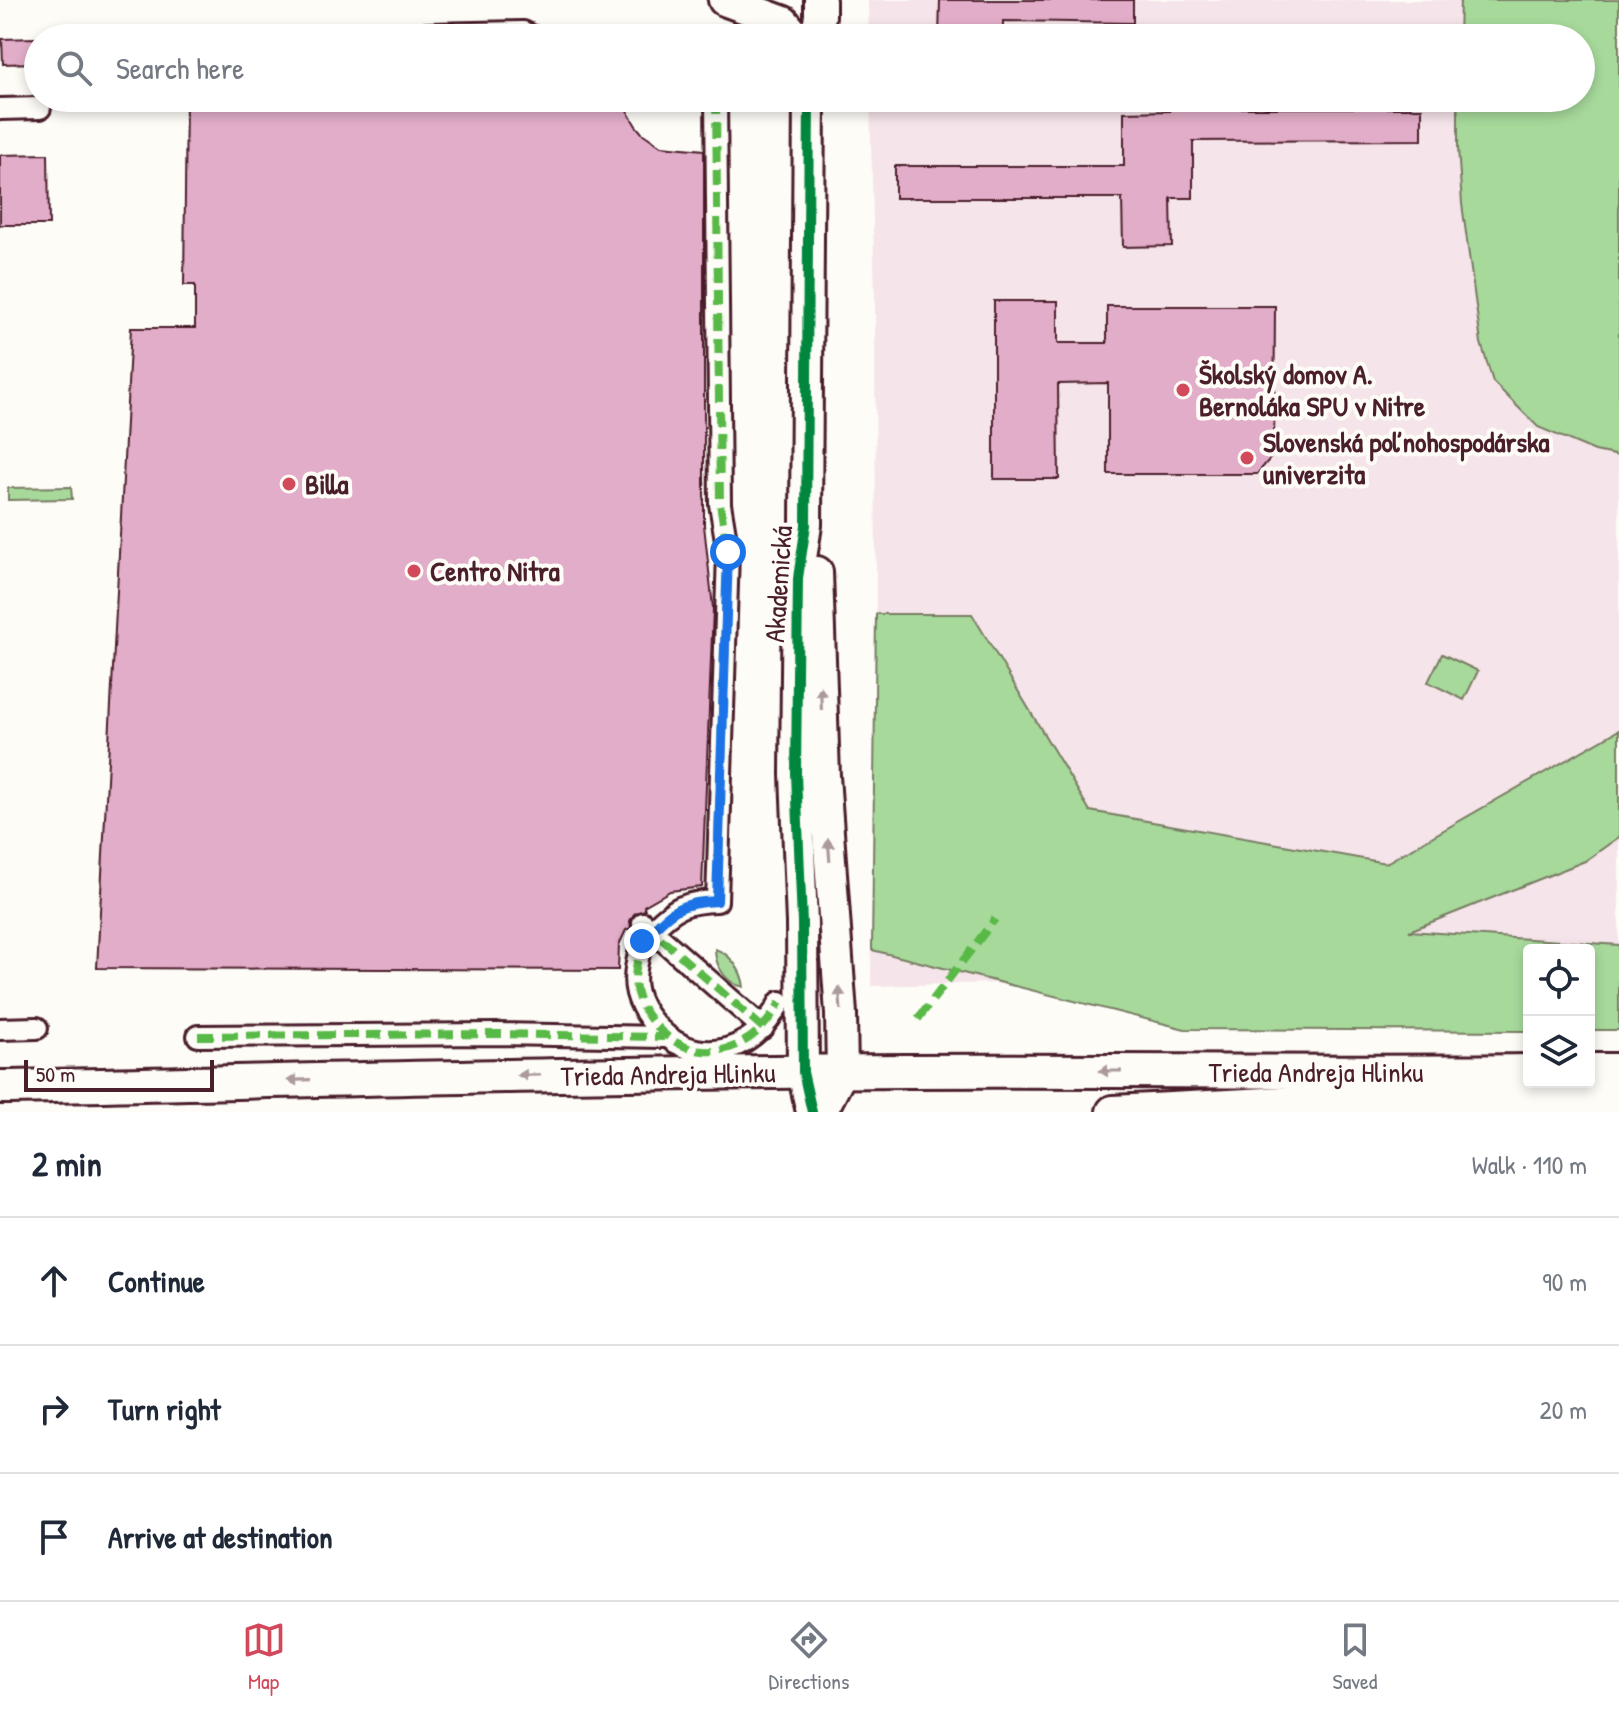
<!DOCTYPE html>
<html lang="en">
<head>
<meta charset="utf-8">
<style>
	body { margin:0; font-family:"Patrick Hand",sans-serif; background:#f2f2f3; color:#1f2937 }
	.controls { position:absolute; right:24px; bottom:24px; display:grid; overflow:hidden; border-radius:8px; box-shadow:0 4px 12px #0003 }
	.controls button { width:72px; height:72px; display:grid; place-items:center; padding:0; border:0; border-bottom:2px solid #e0e1e3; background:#fff; color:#1f2937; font:40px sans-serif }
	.scale { position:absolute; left:24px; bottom:20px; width:190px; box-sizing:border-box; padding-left:8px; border:4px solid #4a1f2b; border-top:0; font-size:22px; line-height:28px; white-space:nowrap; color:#4a1f2b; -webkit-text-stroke:6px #fdfcf7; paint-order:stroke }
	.stop { position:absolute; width:24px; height:24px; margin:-18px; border:6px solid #1a73e8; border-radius:50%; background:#fff }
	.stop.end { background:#1a73e8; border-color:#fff; box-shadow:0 2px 8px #0008 }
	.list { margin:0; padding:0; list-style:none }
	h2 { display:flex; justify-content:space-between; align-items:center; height:104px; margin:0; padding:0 32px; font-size:34px }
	h2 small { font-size:26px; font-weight:400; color:#747a83 }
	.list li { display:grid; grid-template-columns:52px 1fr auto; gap:24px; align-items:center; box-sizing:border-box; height:128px; padding:0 32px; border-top:2px solid #e0e1e3 }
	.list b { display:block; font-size:30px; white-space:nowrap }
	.list em { font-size:26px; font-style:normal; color:#747a83 }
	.icon { flex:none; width:44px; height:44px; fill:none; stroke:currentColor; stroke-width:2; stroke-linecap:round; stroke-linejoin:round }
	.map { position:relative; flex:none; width:1619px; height:1112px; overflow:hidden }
	.search { position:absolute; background:#fff; box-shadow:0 4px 12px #0003; left:24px; right:24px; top:24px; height:88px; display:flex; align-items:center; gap:20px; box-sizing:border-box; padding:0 28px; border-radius:44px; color:#747a83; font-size:30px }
	.sheet { height:488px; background:#fff }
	nav { display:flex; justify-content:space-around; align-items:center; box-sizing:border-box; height:112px; border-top:2px solid #e0e1e3; background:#fff; font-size:22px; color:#747a83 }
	nav a { display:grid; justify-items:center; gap:4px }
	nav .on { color:#d1495b }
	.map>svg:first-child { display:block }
	.built { fill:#f5e4e9 }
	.green { fill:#a7d99b; stroke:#787c63; stroke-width:2 }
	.building { fill:#e2adc8; stroke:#4a1f2b; stroke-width:2 }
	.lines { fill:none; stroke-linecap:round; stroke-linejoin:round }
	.street-casing { stroke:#4a1f2b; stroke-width:26 }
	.secondary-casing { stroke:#4a1f2b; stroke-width:36 }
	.primary-casing { stroke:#4a1f2b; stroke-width:38 }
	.street { stroke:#fdfcf7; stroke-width:20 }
	.secondary { stroke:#fdfcf7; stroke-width:30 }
	.primary { stroke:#fdfcf7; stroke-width:32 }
	.quiet { stroke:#58b947; stroke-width:8; stroke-dasharray:16 8; stroke-linecap:butt }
	.cycleway-casing { stroke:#fdfcf7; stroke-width:15 }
	.cycleway { stroke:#00873e; stroke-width:10 }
	.oneway { fill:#ac999b }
	.route { stroke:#1a73e8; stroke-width:10 }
	.poi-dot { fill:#d1495b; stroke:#fdfcf7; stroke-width:3 }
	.labels { text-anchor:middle; stroke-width:8; stroke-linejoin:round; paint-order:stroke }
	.poi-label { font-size:28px; font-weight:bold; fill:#4a1f2b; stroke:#fdfcf7; text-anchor:start }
	.street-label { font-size:28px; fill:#4a1f2b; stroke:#fdfcf7 }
</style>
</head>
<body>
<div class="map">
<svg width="1619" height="1112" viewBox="0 0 1619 1112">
	<rect width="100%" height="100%" fill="#fdfcf7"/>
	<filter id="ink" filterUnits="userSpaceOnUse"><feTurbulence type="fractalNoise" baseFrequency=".0125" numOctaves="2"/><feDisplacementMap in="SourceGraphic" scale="16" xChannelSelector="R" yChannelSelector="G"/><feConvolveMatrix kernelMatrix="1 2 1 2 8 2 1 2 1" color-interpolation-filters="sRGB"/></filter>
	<g filter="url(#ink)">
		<!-- built -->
		<path class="built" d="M868,0h751v972l-30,-22h-60l-315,28 -343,8 5,-372 -1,-313 -5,-203h711v-60h-712z"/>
		<!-- green -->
		<g class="green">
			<path d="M1460,0h159v456l-24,-5 -57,-24 -45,-45 -12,-39 -19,-139 -4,-56v-50h123v-60h-122z"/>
			<path d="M71,487l1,12 -64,1v-12z"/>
			<path d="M876,614h96l118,197 296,52 233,-133v107l-34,24 -176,70 210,14v85h-30v-80h-60v81h-8l-336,-2 -313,-79z"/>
			<path d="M1442,654l36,17 -14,29 -36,-18z"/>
			<path d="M715,949c16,5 27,22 29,38 -18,-3 -29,-21 -29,-38z"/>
		</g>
		<!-- building -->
		<g class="building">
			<path d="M940,0h193v23l-130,-2v17h-64z"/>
			<path d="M36,38v25l-33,1 -1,-25z"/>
			<path d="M186,98h440l3,16 7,12 6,7 19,13 43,4v375l9,83 -11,279 -32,4 -26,15 1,4 -11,4 -4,7 1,7 -5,2 -7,15 -1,25 -521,-2 34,-640h64v-43h-11z"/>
			<path d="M1170,108h252v32l-229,1v57h-22l1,48 -49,1 -1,-49h-227v-32h229v-54l46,-1z"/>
			<path d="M48,154l1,71h-49v-70z"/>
			<path d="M994,301h64v42h49v-37h168l-1,148 -17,20h-149v-91l-50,1 1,95h-65z"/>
		</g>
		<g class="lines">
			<defs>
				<g id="street">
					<path d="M399,38l30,-4 94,-2 12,6"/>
					<path d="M716,98l4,406 8,48 -11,349c-33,1 -42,6 -65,29 -10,11 -12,18 -15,33 -5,22 0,39 14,57 40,51 101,36 129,-18"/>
					<path d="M0,109l40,-1"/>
					<path d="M643,923l120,105"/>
					<path d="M0,1029l37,-1"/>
					<path d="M198,1036l300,-2 166,3"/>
				</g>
				<g id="secondary">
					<path d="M724,0l60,22 13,16"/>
					<path d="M816,38l4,-22v-16"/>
					<path d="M809,98l-3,427 -8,53 -2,196 6,149 1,149 9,40"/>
					<path d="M817,572l7,204 17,238 1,58 -21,40"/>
				</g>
				<g id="primary">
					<path d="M1589,1070h30"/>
					<path d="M0,1087c302,-6 604,-15 907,-16 207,-1 414,2 622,0"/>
					<path d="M1113,1112l175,-9 331,-4"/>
				</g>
			</defs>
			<!-- street casing -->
			<use href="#street" class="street-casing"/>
			<!-- secondary casing -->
			<use href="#secondary" class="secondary-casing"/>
			<!-- primary casing -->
			<use href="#primary" class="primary-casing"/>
			<!-- street -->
			<use href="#street" class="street"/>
			<!-- secondary -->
			<use href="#secondary" class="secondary"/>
			<!-- primary -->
			<use href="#primary" class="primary"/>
			<!-- quiet -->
			<g class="quiet">
				<path d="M399,38l30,-4 94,-2 12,6"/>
				<path d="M716,98l4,406 8,48 -11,349c-33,1 -42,6 -65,29 -10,11 -12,18 -15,33 -5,22 0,39 14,57 40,51 101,36 129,-18"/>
				<path d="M643,923l120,105"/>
				<path d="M918,1019l77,-100"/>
				<path d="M198,1036l300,-2 166,3"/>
			</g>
			<defs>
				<path id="cycleway" d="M809,98l-3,427 -8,53 -2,196 6,149 1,149 9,40"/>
			</defs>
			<!-- cycleway casing -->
			<use href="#cycleway" class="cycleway-casing"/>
			<!-- cycleway -->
			<use href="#cycleway" class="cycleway"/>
		</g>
		<!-- one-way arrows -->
		<defs><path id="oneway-solid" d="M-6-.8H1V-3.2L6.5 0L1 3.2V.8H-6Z" transform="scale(2)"/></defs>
		<g class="oneway">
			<use href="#oneway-solid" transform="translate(821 698) rotate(-92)"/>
			<use href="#oneway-solid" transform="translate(829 850) rotate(-94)"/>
			<use href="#oneway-solid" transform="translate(840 998) rotate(-94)"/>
			<use href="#oneway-solid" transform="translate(1110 1071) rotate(-180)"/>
			<use href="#oneway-solid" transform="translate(529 1075) rotate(179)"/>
			<use href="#oneway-solid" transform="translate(299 1080) rotate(178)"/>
		</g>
	</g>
	<g class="lines" filter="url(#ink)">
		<!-- route -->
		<path class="route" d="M642,941c28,-28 32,-38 75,-40l11,-349"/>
	</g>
	<!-- markers -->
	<g class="poi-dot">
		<circle cx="1183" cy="390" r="8"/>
		<circle cx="1247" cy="458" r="8"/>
		<circle cx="289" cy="484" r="8"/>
		<circle cx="414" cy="571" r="8"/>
	</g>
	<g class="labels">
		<!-- poi labels -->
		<g class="poi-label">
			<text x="1199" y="384">Školský domov A.<tspan x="1199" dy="32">Bernoláka SPU v Nitre</tspan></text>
			<text x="1263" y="452">Slovenská poľnohospodárska<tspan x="1263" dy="32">univerzita</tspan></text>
			<text x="305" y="494">Billa</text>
			<text x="430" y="581">Centro Nitra</text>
		</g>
		<!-- street labels -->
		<g class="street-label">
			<text transform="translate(778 584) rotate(-86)" y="10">Akademická</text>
			<text x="1316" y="1082">Trieda Andreja Hlinku</text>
			<text transform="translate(668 1074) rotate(-1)" y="10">Trieda Andreja Hlinku</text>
		</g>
	</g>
</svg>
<div class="controls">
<button><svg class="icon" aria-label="locate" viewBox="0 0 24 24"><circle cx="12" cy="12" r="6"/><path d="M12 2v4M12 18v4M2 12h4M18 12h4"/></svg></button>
<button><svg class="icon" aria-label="layers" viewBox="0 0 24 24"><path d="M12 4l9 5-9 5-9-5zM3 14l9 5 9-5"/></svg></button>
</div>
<div class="scale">50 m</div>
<div class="stop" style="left:728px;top:552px"></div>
<div class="stop end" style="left:642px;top:941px"></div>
<div class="search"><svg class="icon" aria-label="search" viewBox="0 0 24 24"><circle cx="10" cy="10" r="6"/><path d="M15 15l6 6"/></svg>Search here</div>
</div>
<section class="sheet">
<h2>2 min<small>Walk · 110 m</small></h2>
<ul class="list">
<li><svg class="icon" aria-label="ahead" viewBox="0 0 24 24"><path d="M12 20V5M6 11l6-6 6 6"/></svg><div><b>Continue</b></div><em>90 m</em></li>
<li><svg class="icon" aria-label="right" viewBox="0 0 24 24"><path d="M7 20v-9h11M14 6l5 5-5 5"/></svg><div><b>Turn right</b></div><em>20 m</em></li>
<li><svg class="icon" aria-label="arrive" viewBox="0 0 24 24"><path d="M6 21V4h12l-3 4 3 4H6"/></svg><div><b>Arrive at destination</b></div></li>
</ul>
</section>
<nav>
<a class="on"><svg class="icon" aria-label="map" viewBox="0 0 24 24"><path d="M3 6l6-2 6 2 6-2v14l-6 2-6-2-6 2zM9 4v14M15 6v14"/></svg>Map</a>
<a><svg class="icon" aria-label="directions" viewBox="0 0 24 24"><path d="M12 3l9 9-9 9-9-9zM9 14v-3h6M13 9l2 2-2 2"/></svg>Directions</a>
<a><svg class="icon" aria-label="saved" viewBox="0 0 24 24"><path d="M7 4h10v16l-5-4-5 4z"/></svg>Saved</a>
</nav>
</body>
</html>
